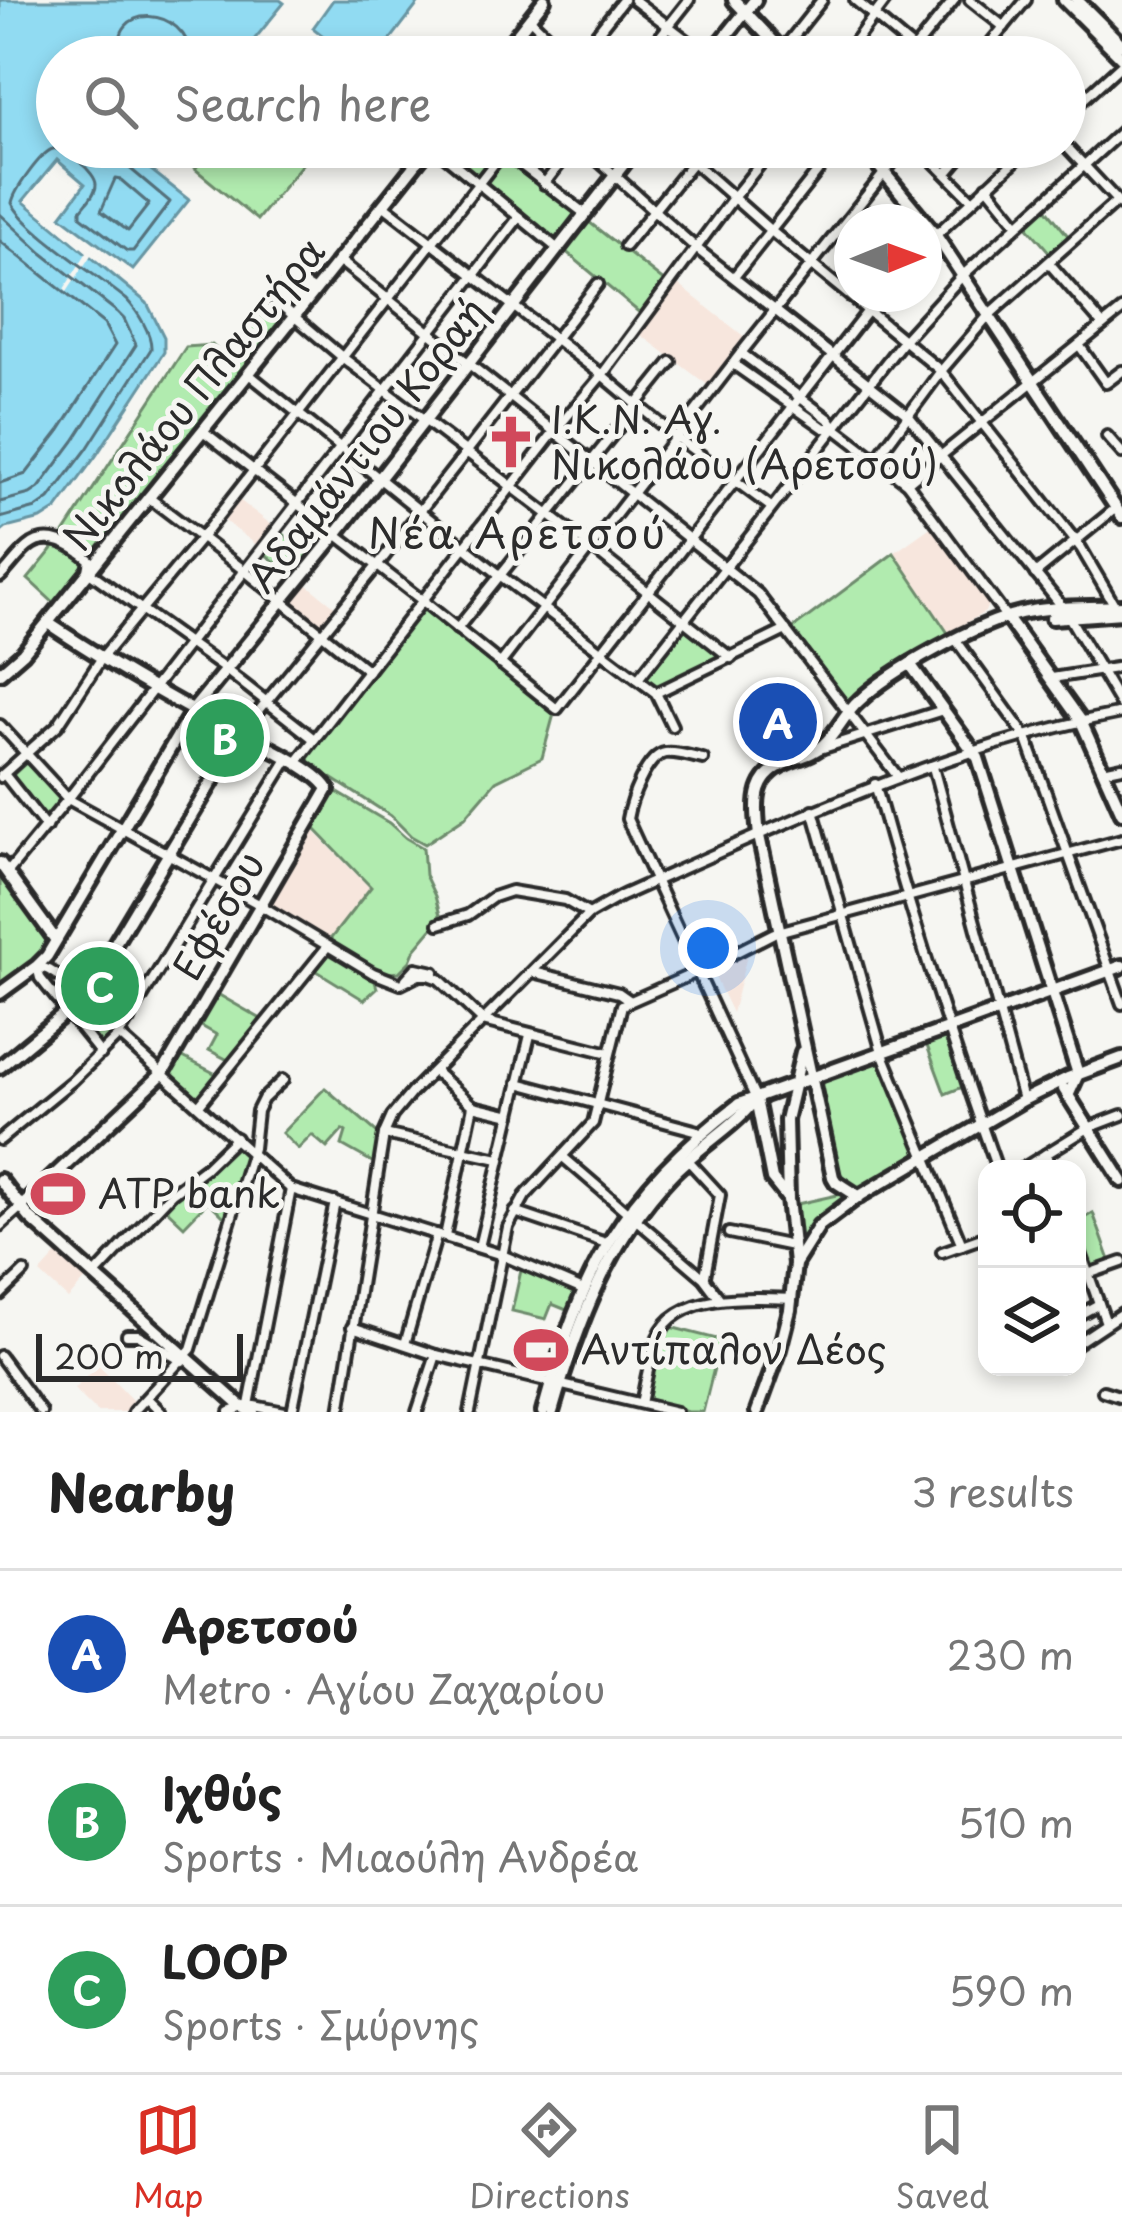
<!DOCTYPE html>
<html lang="en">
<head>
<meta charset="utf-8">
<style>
	body { margin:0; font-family:"Playpen Sans",sans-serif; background:#f2f2f2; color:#222 }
	.controls { position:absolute; right:36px; bottom:36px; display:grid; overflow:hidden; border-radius:24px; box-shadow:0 6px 18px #0003 }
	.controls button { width:108px; height:108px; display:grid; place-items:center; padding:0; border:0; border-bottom:3px solid #e0e0e0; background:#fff; color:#222; font:60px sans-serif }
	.compass { position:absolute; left:834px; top:204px; width:108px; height:108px; border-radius:50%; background:#fff; box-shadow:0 6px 18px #0003; rotate:89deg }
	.scale { position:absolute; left:36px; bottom:30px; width:207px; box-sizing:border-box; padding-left:12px; border:6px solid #2b2b2b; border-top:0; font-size:33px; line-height:42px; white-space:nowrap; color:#2b2b2b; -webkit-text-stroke:9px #f6f6f2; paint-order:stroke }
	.you { position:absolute; left:708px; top:948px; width:42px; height:42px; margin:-30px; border:9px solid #fff; border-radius:50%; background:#1a73e8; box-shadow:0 0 0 18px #1a73e833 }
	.badge { display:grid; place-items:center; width:78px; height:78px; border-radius:50%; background:#d93025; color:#fff; font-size:39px; font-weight:700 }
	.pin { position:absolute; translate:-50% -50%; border:6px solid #fff; box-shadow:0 3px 12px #0006 }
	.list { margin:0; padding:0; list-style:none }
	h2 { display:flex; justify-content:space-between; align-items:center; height:156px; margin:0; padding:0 48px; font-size:51px }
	h2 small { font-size:39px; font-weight:400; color:#767676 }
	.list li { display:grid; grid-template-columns:78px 1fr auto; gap:36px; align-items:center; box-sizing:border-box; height:168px; padding:0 48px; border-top:3px solid #e0e0e0 }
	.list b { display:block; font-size:45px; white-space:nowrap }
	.list p { margin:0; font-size:39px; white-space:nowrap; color:#767676 }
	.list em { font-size:39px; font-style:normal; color:#767676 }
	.icon { flex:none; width:66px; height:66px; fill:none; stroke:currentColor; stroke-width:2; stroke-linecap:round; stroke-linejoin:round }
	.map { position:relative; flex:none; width:1122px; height:1412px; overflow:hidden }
	.search { position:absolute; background:#fff; box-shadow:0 6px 18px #0003; left:36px; right:36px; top:36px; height:132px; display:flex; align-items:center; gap:30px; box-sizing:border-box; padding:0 42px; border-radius:66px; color:#767676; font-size:45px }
	.sheet { height:660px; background:#fff }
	nav { display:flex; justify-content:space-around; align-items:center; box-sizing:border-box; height:168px; border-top:3px solid #e0e0e0; background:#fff; font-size:33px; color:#767676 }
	nav a { display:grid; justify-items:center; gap:6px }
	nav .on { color:#d93025 }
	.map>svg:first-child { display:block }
	.built { fill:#f7e6dd }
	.green { fill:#b1ebaf; stroke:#6e8b6d; stroke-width:3 }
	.water { fill:#91dbf2; stroke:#6895a2; stroke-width:3 }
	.pier { fill:#f6f6f2 }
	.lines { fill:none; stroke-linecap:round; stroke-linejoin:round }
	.shore { stroke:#54717b; stroke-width:3 }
	.street-casing { stroke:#2b2b2b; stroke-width:16 }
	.secondary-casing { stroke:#2b2b2b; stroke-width:20 }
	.street { stroke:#f6f6f2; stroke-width:8 }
	.secondary { stroke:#f6f6f2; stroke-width:10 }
	.labels { text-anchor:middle; stroke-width:10; stroke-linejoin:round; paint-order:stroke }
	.street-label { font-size:39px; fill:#2b2b2b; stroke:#f6f6f2 }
	.poi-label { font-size:39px; fill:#2b2b2b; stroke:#f6f6f2; text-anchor:start }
	.neighbourhood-label { font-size:42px; letter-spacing:3px; fill:#2b2b2b; stroke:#f6f6f2 }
</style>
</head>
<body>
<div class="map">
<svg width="1122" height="1412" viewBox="0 0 1122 1412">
	<rect width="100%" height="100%" fill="#f6f6f2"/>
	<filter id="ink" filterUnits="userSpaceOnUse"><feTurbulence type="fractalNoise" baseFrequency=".00833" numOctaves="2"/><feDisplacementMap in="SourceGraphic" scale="24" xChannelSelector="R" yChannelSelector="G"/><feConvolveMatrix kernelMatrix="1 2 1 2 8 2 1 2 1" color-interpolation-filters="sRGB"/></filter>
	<g filter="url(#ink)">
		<!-- built -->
		<g class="built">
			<path d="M678,284l68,54 -37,48 -68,-51z"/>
			<path d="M238,499l35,27 -15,20 -36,-27z"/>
			<path d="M932,526l56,78 -3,8 -37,21 -54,-80z"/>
			<path d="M304,582l33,26 -16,21 -33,-26z"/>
			<path d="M313,830l57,58 -43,54 -58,-36z"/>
			<path d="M748,952l-16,61 -21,-44z"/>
			<path d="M60,1251l29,25 -21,23 -28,-26z"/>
			<path d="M98,1365l39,40 -7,7h-33l-23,-23z"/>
		</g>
		<!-- green -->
		<g class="green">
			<path d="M212,147h104l-59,73 -62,-51z"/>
			<path d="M450,147h44l171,135 -24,32 -195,-162z"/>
			<path d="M1045,207l24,30 -19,16 -25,-29z"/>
			<path d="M267,308l15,12 -192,240 -12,-8 9,12 -32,40 -27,-25 31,-38 127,-194 26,-2 10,9z"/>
			<path d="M282,533l29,23 -17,21 -29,-23z"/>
			<path d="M894,553l54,80 -103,69 -53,-73z"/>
			<path d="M423,609l131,105 -12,44 -46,23 -31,36 -40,27 -14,-8 -20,-20 -86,-55z"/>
			<path d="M684,626l41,33 -65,32 -18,-11z"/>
			<path d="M26,763l37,37 -17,20 -35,-43z"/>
			<path d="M335,791l54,32 17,15 17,10 2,27 10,21 5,19 -3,8 -22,26 -5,12 -11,11 -17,2 -54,-32 43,-55 -57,-59z"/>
			<path d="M0,869l47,66 2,9 -11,19 -38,26z"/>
			<path d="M327,950l47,28 3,10 -13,12 -52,-32z"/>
			<path d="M214,992l47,27 -31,42 -21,-11 8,-15 -21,-12z"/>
			<path d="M89,997l36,23 -24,31 -30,-36z"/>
			<path d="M944,1036l19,51 -18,7 -19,-51z"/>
			<path d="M177,1054l41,21 -19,25 -32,-28z"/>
			<path d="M880,1059l40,98 -60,33 -20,-14 -21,-93z"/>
			<path d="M325,1088l54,46 -5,29 -32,-18 4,-13 -3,-2 -16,18 -15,-13 -14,14 -16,-16z"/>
			<path d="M236,1141l14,13 -23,66 -19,-19 -24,25 -21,-20z"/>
			<path d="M841,1194l5,3 -28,21 -18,27 -7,-40z"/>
			<path d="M1093,1213l18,50 -20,6 -14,-47z"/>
			<path d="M522,1266l55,23 -8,22 -17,-7 -6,15 -34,-8z"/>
			<path d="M670,1327l51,13 -18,72h-15l-42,-10 14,-59z"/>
		</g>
		<!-- water -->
		<g class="water">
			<path d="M0,0h280l4,3 -44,54h-70l-21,-16 -4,5 14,11h-102v90h65l67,53 -56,70 -72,-54 24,-32 -28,-24 -34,41 124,102 17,34v15l-68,104 -39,53 -16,10 -35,9 -6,5z"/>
			<path d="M333,0h88l-44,57h-27l-37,-29z"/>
		</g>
		<!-- pier -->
		<path class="pier" d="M57,163l24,21 -24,32 74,56 -2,3 -73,-55 -1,-7 22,-29 -20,-16 -26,32 97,78 -3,3 -34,-26 -24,37 -3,-3 23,-37 -62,-51z"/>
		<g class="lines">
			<!-- shore -->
			<g class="shore">
				<path d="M121,57c-13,-57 66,-51 70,0"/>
				<path d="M115,179l6,1 28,24 -21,27 -27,-20z"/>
				<path d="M0,214l42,39 75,59 7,7 12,26 -62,96 -35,47 -9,6 -30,8"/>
				<path d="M0,241l104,83 11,21 -55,85 -34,44 -26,9"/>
				<path d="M0,518l36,-10 13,-9 38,-50 64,-100c1,-15 -13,-37 -24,-49 -27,-23 -101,-69 -115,-97 2,-12 29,-51 41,-54 11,-3 44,24 43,36 0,9 -10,18 -15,25v6l46,35h6l37,-49 -50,-42 -4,-13"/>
			</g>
			<defs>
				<g id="street">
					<path d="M634,0l75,57"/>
					<path d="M855,0l68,57"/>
					<path d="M970,0l34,27"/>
					<path d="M529,18l40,39"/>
					<path d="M578,57l45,-57"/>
					<path d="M644,57l45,-57"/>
					<path d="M777,57l45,-57"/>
					<path d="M843,57l43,-57"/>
					<path d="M908,57l46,-57"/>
					<path d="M979,57l47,-57"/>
					<path d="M1065,116l57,-52"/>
					<path d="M1065,145l57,61"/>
					<path d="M434,147l124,102"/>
					<path d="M498,147l86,66"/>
					<path d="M583,147l113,101 212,167 156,194"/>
					<path d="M676,147l95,84 170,140 140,177 34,58"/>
					<path d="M820,147l10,8"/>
					<path d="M919,147l53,53"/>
					<path d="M947,173l22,-26"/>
					<path d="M544,184l29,-37"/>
					<path d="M987,186l31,38"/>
					<path d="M383,205l219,170 74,62 95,70"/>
					<path d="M842,226l10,8"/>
					<path d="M625,246l80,-99"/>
					<path d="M924,246l106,-99"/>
					<path d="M340,261l418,333 140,183"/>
					<path d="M1049,263l54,62"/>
					<path d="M734,277l103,-130"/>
					<path d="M314,291l-21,-13 -17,23 66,56 249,190 140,111"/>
					<path d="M1079,345l27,38 16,-12"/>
					<path d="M741,353l89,67 5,8 72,55 100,135"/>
					<path d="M733,364l91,64h9"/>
					<path d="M250,375l251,201 155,117 16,33"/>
					<path d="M203,431l220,170 134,108 324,-415"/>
					<path d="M1107,436l15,17"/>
					<path d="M876,459l65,-88 47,-55 129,-115"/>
					<path d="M907,483l215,-173"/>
					<path d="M148,497l97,74 123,100"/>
					<path d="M1035,574l81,-66"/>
					<path d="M0,577c10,-9 17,-21 28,-30 20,-17 46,-1 62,13l-2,11 138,99 88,69"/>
					<path d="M1069,617l53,90"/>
					<path d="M457,629l214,-267"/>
					<path d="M956,640l70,97 96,267"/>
					<path d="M500,664l241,-311 164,-206"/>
					<path d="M1052,678l70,-11"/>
					<path d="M638,679l265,-338 59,-65 160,-145"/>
					<path d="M656,693l130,-63"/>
					<path d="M0,725l68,74 187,103 118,71 28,11 18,-9h9l11,4 44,42 126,32"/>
					<path d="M240,734l137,-168 221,-282"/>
					<path d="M820,749l123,-39"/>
					<path d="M703,759c-11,-2 -27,-8 -38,-6 -19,3 -35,49 -38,66l129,280"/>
					<path d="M296,763l258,-331 48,-57 131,-177 41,-51"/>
					<path d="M933,767l90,333"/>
					<path d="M1103,771l19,-4"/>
					<path d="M4,774l42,53"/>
					<path d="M0,777l58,-52 45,-69 98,-118 306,-391"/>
					<path d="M875,784c36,131 77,258 122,385"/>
					<path d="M813,810l69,242 80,193"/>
					<path d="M7,873l61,-74 451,-582"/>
					<path d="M439,924l29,-9 25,-18 18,-6 54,9 24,14"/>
					<path d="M37,966l3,12 61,76"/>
					<path d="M38,966l11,4 80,50"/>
					<path d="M533,972l86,21 10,7"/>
					<path d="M406,979l10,-11 18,4"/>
					<path d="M119,1035l172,154 211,66 81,35"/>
					<path d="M434,1071l39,35 -28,130"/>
					<path d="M518,1083l184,49"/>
					<path d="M199,1105l128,-158"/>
					<path d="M473,1106l38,9"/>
					<path d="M384,1134l115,25"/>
					<path d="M0,1140l73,-60 46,-45 169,-276"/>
					<path d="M1046,1154l5,15"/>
					<path d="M563,1157l141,121 15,20"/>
					<path d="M687,1159l33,36 -15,81"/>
					<path d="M1022,1169l66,-41 34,-13"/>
					<path d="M515,1212l91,31"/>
					<path d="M0,1226l21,-19"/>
					<path d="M729,1233l63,13"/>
					<path d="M1077,1242l29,81"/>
					<path d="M479,1247l51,-212"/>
					<path d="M942,1252l45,-16"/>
					<path d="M1088,1274l34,-12"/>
					<path d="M94,1276l78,-83 33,-25 31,-30"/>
					<path d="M0,1295l24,-23"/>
					<path d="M1077,1316l22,-12"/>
					<path d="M352,1327l84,28 240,57"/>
					<path d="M127,1335h11l44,26"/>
					<path d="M1077,1343l45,-30"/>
					<path d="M405,1344l32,-110"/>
					<path d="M0,1356l41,56"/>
					<path d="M1103,1391l19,6"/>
					<path d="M147,1398l14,14"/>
					<path d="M641,1403c5,-21 8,-46 17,-66 19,-45 94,-40 133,-38"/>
					<path d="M249,1405l36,7"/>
					<path d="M133,1412l58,-63 62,-201 4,-37 6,-12 20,-19"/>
					<path d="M230,1412l19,-7 42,-216"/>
					<path d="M292,1412l43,-210"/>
					<path d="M340,1412l44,-278 8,-18 20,-24 177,-178 32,-18c162,-72 326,-150 501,-183"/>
					<path d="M417,1412l19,-57"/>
					<path d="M470,1412l38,-185 17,-31 68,-73 29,-118 75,-33 77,-39 348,-94"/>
				</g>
				<g id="secondary">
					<path d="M734,0l54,57"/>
					<path d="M1064,0l58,58"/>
					<path d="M1077,0l45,45"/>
					<path d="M499,57l45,-57"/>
					<path d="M709,57l46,-57"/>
					<path d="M863,147l72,87 187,283"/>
					<path d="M1007,618l74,103 41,92"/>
					<path d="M1052,618l70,-5"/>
					<path d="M910,664l68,94 100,316 -10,22"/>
					<path d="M0,673l23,-20c136,-168 272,-336 406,-506"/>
					<path d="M0,863l55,76"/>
					<path d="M0,993l37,-27 10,-10 146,-246 141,-173 303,-390"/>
					<path d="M0,1067l81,-67 159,-265"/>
					<path d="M1064,1089l58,92"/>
					<path d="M756,1099l16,80 16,20"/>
					<path d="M0,1180l30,38 211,188 12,6"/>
					<path d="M859,1197l-23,-15 -3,-5 -74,-341c-4,-37 -6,-61 33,-76 11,-4 23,-7 32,-16 14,-13 21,-31 35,-43 32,-31 119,-78 162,-88 31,-7 68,-5 101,-7"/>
					<path d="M21,1207l142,-134 165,-284c-14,-25 -106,-63 -136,-79 -49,-27 -98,-56 -144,-87"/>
					<path d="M795,1264l24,-38 37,-28 167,-98 45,-22 54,-20"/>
					<path d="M543,1412c38,-141 78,-218 196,-308l383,-138"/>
					<path d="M552,1412c25,-86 56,-171 119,-237 25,-26 63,-48 83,-74"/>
					<path d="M757,1412l23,-63 10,-39 5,-46 -7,-65 -2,-79 16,-68"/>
				</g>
			</defs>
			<!-- street casing -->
			<use href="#street" class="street-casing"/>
			<!-- secondary casing -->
			<use href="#secondary" class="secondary-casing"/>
			<!-- street -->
			<use href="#street" class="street"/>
			<!-- secondary -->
			<use href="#secondary" class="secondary"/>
		</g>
	</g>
	<!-- icons -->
	<defs>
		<symbol id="church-bare" viewBox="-9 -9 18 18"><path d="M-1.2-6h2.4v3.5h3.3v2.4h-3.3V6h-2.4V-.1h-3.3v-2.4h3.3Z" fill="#d1495b" stroke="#f6f6f2" stroke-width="2.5" paint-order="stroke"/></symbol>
		<symbol id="stadium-bare" viewBox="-9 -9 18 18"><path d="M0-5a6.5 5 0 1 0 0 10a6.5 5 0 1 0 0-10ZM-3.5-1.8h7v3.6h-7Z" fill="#d1495b" stroke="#f6f6f2" stroke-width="2.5" paint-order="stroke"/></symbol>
	</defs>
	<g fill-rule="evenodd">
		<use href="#church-bare" x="473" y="404" width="76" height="76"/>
		<use href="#stadium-bare" x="20" y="1156" width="76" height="76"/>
		<use href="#stadium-bare" x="503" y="1312" width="76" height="76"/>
	</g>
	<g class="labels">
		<!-- street labels -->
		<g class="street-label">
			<text transform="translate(194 394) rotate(-51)" y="14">Νικολάου Πλαστήρα</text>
			<text transform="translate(367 445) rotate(-52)" y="14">Αδαμάντιου Κοραή</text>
			<text transform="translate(219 916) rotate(-60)" y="14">Εφέσου</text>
		</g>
		<!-- poi labels -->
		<g class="poi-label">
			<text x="551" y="434">Ι.Κ.Ν. Αγ.<tspan x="551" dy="45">Νικολάου (Αρετσού)</tspan></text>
			<text x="98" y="1208">ATP bank</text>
			<text x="581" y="1364">Αντίπαλον Δέος</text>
		</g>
		<!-- neighbourhood labels -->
		<g class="neighbourhood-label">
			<text x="518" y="549">Νέα Αρετσού</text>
		</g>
	</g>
</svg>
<div class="controls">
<button><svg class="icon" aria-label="locate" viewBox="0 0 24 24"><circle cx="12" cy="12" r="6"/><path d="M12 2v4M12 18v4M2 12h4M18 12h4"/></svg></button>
<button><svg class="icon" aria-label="layers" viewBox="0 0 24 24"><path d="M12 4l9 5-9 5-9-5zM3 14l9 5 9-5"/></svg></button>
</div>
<svg class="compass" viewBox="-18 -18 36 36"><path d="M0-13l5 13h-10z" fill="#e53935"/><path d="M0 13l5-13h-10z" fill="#767676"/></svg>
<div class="scale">200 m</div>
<div class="you"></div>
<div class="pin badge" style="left:778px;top:722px;background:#1a4fb4">A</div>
<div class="pin badge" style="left:225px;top:738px;background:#2e9e5b">B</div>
<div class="pin badge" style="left:100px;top:986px;background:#2e9e5b">C</div>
<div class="search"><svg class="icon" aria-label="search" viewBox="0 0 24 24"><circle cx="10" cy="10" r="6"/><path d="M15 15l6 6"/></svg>Search here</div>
</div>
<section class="sheet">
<h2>Nearby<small>3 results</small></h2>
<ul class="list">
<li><span class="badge" style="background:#1a4fb4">A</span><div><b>Αρετσού</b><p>Metro · Αγίου Ζαχαρίου</p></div><em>230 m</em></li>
<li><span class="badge" style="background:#2e9e5b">B</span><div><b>Ιχθύς</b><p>Sports · Μιαούλη Ανδρέα</p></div><em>510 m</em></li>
<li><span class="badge" style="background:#2e9e5b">C</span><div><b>LOOP</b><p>Sports · Σμύρνης</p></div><em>590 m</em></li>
</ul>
</section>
<nav>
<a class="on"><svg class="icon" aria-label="map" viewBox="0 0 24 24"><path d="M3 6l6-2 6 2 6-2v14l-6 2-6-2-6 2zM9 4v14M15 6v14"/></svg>Map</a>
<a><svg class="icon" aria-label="directions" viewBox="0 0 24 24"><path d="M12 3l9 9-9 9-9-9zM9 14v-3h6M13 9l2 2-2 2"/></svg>Directions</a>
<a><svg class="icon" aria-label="saved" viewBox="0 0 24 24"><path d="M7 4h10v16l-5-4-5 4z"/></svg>Saved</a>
</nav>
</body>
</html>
